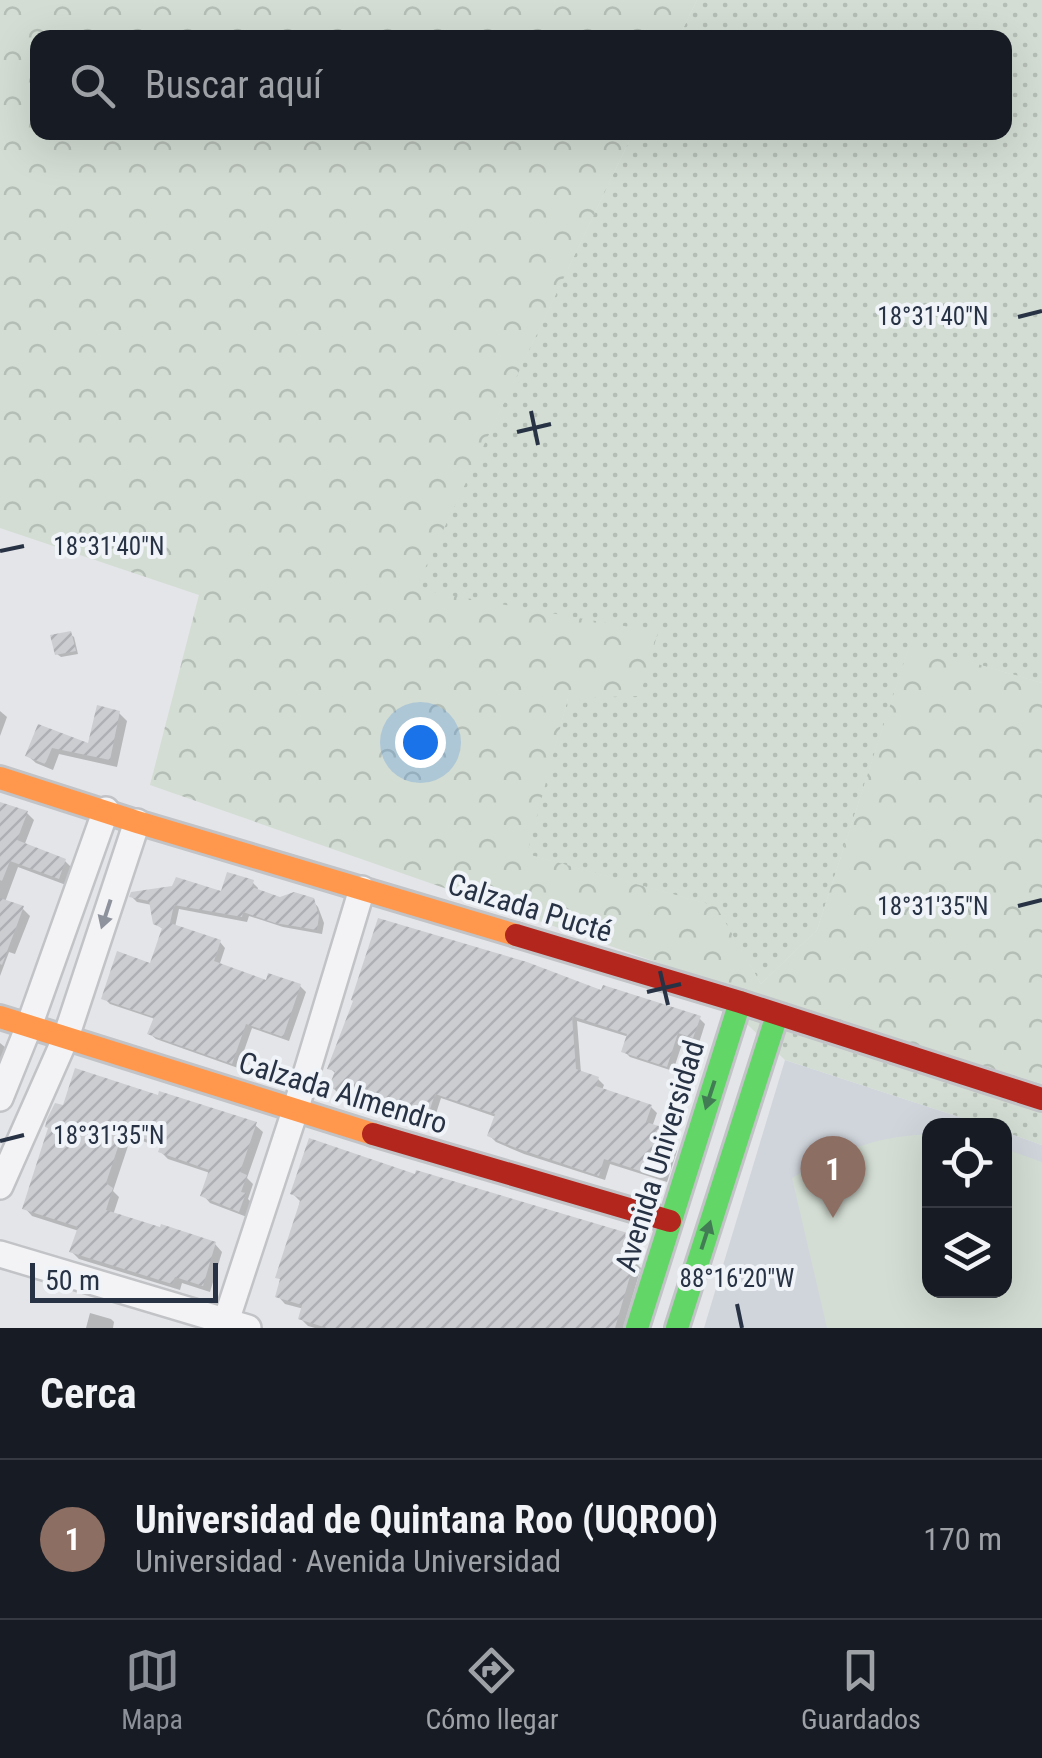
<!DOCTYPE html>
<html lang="es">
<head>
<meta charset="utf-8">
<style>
	body { margin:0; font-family:"Roboto Condensed",sans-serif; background:#242831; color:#f1f3f6 }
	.controls { position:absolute; right:30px; bottom:30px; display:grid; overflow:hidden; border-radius:20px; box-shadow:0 10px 40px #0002 }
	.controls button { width:90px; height:90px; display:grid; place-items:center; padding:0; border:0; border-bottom:2px solid #363941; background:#171b24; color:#f1f3f6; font:50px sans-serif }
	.scale { position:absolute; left:30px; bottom:25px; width:188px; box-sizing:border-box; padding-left:10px; border:5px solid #273245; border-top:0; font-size:28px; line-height:35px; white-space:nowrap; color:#273245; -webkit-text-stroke:8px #f0f4f8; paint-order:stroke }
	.you { position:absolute; left:420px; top:742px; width:35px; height:35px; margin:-25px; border:8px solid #fff; border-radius:50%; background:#1a73e8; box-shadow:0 0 0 15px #1a73e833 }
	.badge { display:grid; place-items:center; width:65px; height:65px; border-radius:50%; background:#8c9099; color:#fff; font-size:32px; font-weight:700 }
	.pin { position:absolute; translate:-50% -82px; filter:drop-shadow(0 2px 5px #0008) }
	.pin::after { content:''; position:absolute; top:52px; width:35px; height:30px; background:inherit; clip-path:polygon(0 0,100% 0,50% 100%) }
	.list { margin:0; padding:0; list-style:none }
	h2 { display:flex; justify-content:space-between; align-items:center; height:130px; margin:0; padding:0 40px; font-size:42px }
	h2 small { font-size:32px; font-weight:400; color:#9ea1a6 }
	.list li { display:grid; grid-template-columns:65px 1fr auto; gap:30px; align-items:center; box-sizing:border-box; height:160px; padding:0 40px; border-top:2px solid #363941 }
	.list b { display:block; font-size:38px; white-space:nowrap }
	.list p { margin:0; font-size:32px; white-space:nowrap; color:#9ea1a6 }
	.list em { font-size:32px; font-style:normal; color:#9ea1a6 }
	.icon { flex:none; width:55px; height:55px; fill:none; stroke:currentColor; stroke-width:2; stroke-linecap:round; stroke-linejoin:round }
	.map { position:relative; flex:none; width:1042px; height:1328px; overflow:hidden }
	.search { position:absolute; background:#171b24; box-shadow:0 10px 40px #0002; left:30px; right:30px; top:30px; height:110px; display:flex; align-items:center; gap:25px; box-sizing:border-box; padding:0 35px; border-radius:20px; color:#9ea1a6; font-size:38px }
	.sheet { height:290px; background:#171b24 }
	nav { display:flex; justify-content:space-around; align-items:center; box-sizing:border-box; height:140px; border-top:2px solid #363941; background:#171b24; font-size:28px; color:#9ea1a6 }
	nav a { display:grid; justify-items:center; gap:5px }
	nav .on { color:#8c9099 }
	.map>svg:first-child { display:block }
	.built { fill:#d0d5dc }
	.grass { fill:url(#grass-dots) }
	.forest { fill:url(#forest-crowns) }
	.park { fill:#d3ddd3 }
	.shadow { fill:#0003 }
	.building { fill:url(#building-hatch) }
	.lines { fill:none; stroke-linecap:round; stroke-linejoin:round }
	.street-casing { stroke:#c1c3c6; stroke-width:30 }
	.fast-casing { stroke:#c1c3c6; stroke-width:28 }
	.slow-casing { stroke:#c1c3c6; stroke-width:28 }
	.jam-casing { stroke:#c1c3c6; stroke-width:28 }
	.street { stroke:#f3f3f5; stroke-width:25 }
	.fast { stroke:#63d668; stroke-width:22 }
	.slow { stroke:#ff974d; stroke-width:22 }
	.jam { stroke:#b3261e; stroke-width:22 }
	.oneway { fill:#8d929d }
	.oneway2 { fill:#427c55 }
	.ticks { fill:none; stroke:#273245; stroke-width:4 }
	.labels { text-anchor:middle; stroke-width:8; stroke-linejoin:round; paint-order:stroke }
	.street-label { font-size:30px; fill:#273245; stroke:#f0f4f8 }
	.ticks-label { font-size:25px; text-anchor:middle; fill:#273245; stroke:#f0f4f8; stroke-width:8; stroke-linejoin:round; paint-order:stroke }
</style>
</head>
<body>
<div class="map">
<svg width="1042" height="1328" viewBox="0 0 1042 1328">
	<defs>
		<pattern id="grass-dots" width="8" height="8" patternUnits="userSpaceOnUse" patternTransform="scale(2.5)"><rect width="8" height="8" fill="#d3ddd3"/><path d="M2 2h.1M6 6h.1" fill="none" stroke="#b5beb6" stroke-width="1.8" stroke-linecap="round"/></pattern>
		<pattern id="forest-crowns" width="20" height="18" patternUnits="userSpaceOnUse" patternTransform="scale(2.5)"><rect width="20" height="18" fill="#d3ddd3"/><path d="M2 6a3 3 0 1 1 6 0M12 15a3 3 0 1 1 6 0" fill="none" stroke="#b5beb6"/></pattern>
		<pattern id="building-hatch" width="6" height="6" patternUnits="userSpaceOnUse" patternTransform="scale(2.5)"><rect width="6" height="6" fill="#cbcdd1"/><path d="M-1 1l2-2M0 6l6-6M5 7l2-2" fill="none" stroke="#aeb0b5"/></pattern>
	</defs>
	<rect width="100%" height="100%" fill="#e3e5e8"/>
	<!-- built -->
	<path class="built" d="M785,1060l199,65 -54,1v164h74l1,-158 37,13v183h-338z"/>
	<!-- grass -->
	<g class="grass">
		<path d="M697,0h345v683l-132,-38 -93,285 -56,54 -46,-78 -189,-52 42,-156 -154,-108 219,-457 371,-1v-94l-325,-1z"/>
		<path d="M696,976l346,108v61l-37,-13 -1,-6 -20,-1 -199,-65z"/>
	</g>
	<!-- forest -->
	<path class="forest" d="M0,0h697l-18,37 -641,1v94l595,1 -218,456 243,43 -18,64 -72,2 -41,156 189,52 45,78 56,-54 93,-286 132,39v401l-346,-108 -546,-191 49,-190 -199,-67z"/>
	<!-- park -->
	<path class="park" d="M929,1134l1,156h74l1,-141 37,13v166h-215l-35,-150c48,-27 81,-41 137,-44z"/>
	<!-- shadow -->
	<g class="shadow">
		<path d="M70,634l4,3 4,17 -17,3 -4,-3z"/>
		<path d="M0,711l7,6 -7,19z"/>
		<path d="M119,713l8,8 -10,46 -58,-13 -6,16 -17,-7 -8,-7 12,-29 50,19z"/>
		<path d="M0,804l27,9 7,7 -10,26 41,15 7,7 -6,17 -48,-18 -13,35 18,7 7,7 -15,38 -6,-2 -9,24z"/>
		<path d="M253,883l5,5 -1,4 23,7 32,1 6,7 6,16 -2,11 -39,-7 -34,-11 -2,6 -68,-13 -4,18 45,15 5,6 -6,18 48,17 33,3 6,6 -17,49 -37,-13 -14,40 -82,-29 -6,-5 5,-15 -45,-15 -6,-6 48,-32 12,-36 -9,-7 -3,-18 -15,-3 -5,-5 90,-2z"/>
		<path d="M602,993l97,25 6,6 -6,19 -15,-5 -11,33 -43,-14 -6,-6 5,-14 -52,-16 4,52 17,6 6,6 -2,5 49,17 6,6 -5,14 9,2 6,7 -3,6 7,2 6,7 -10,31 -57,-18 -5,16 -81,-26 -28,-12 -6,-6 6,-19 -55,-19 -9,28 -94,-33 -6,-6 4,-13 -6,-6z"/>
		<path d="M0,1043l11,9 -11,22z"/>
		<path d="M255,1125l8,7 -16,46 6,6 -5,15 4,4 -5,14 -37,-14 -7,-8 7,-22 -42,-14 -7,-7 1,-4 -31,-11 -18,54 6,6 -6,18 102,29 7,8 -12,40 -28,-9 -2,7 -101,-31 -7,-7 7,-21 -47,-15 -7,-8 25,-79z"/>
		<path d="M417,1177l213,60 7,7 -5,15 9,9 -18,60h-308l-7,-2 -7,-7 3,-10 -19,-5 -7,-8 22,-95 -7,-7z"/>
		<path d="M90,1313l21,6 3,3 -1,6h-27z"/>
	</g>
	<!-- building -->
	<g class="building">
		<path d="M71,631l5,20 -21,4 -5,-20z"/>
		<path d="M97,705l23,6 -10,49 -58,-12 -7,16 -20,-8 13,-32 50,19z"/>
		<path d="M0,802l28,9 -11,29 49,19 -7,20 -49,-18 -8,20 -2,-1z"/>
		<path d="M227,872l27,8 -2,7 28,10 14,-5 20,6 5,18 -2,14 -42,-7 -32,-11 -1,5 -68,-12 -4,18 51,17 -7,21 52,19 2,-7 33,11 -18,53 -37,-13 -14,40 -85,-30 7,-17 -53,-18 16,-48 33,12 12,-35 -9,-4 -4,-23 -20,-4 2,-5 41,-6 4,-9 45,14z"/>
		<path d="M0,898l24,8 -22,59 -2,-1z"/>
		<path d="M378,918l149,44 74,28 2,-5 98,31 -8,22 -15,-5 -11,34 -46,-15 6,-18 -55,-18 4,53 23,8 -3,9 56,19 -6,17 16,5 -4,11 14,4 -11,36 -57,-19 -5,17 -83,-28 -29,-12 8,-22 -60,-20 -9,27 -97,-34 6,-16 -8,-2 26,-68 -2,-1z"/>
		<path d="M75,1068l83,27 1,-4 98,31 -17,50 7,3 -6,17 5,1 -7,19 -39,-16 9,-26 -51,-18 3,-8 -38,-12 -17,51 7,5 -7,22 54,17 1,-3 55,18 -13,44 -28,-9 -3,7 -103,-32 9,-25 -56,-18 26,-81 -3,-1 2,-8 8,-16 8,2z"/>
		<path d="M309,1138l106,36 1,-4 215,64 -6,21 10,4 -20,69h-288l-29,-9 4,-14 -27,-8 5,-18 -5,-1 26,-80 -11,-4z"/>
	</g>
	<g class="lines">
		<defs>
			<g id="street">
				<path d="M0,1098l29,-72 77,-216"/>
				<path d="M0,1186l66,-149 71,-215"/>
				<path d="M0,1254l248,74"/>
				<path d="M226,1321l69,-210 67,-222"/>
			</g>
			<g id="fast">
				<path d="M637,1328l103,-326"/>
				<path d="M677,1328l100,-313"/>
			</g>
			<g id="slow">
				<path d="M0,778l137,44 379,113"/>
				<path d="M0,1017l373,117"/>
			</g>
			<g id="jam">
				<path d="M516,935l224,67 302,97"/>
				<path d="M373,1134l297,87"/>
			</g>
		</defs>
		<!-- street casing -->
		<use href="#street" class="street-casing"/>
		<!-- fast casing -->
		<use href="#fast" class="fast-casing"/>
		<!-- slow casing -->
		<use href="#slow" class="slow-casing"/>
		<!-- jam casing -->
		<use href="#jam" class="jam-casing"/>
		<!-- street -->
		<use href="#street" class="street"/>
		<!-- fast -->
		<use href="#fast" class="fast"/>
		<!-- slow -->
		<use href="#slow" class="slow"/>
		<!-- jam -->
		<use href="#jam" class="jam"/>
	</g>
	<!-- one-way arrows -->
	<defs><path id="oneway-solid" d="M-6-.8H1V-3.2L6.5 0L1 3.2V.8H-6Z" transform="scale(2.5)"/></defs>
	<use class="oneway" href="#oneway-solid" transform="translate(106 914) rotate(108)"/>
	<g class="oneway2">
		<use href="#oneway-solid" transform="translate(710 1095) rotate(108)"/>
		<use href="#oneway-solid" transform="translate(706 1235) rotate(-72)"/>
	</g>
	<!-- ticks -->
	<path class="ticks" d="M1018,317l24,-6M531,411l7,34M517,432l34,-8M0,551l24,-5M1018,906l24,-6M660,971l8,34M647,992l34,-8M0,1141l24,-6M737,1304l5,24"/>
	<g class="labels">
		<!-- street labels -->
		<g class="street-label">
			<text transform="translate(530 908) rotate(17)" y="10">Calzada Pucté</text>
			<text transform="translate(343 1093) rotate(17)" y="10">Calzada Almendro</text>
			<text transform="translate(660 1156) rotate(-73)" y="10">Avenida Universidad</text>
		</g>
	</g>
	<g class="ticks-label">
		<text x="933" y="325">18°31'40"N</text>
		<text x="109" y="555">18°31'40"N</text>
		<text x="933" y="915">18°31'35"N</text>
		<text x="109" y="1144">18°31'35"N</text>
		<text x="737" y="1287">88°16'20"W</text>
	</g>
</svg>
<div class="controls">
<button><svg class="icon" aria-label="locate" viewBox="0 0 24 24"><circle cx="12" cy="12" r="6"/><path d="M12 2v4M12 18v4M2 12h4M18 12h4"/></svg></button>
<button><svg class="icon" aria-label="layers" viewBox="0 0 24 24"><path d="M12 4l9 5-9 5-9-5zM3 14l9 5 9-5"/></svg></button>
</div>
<div class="scale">50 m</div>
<div class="you"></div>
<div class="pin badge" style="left:833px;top:1218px;background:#8d6e63">1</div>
<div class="search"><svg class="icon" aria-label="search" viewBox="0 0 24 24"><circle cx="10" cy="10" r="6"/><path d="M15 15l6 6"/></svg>Buscar aquí</div>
</div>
<section class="sheet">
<h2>Cerca<small></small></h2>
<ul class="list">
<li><span class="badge" style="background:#8d6e63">1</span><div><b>Universidad de Quintana Roo (UQROO)</b><p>Universidad · Avenida Universidad</p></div><em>170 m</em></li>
</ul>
</section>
<nav>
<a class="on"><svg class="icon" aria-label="map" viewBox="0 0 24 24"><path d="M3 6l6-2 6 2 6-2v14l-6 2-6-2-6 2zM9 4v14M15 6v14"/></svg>Mapa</a>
<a><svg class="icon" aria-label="directions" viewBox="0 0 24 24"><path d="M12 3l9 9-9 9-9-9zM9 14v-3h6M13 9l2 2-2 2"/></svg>Cómo llegar</a>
<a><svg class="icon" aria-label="saved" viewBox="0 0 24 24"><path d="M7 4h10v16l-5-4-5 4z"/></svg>Guardados</a>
</nav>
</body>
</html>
